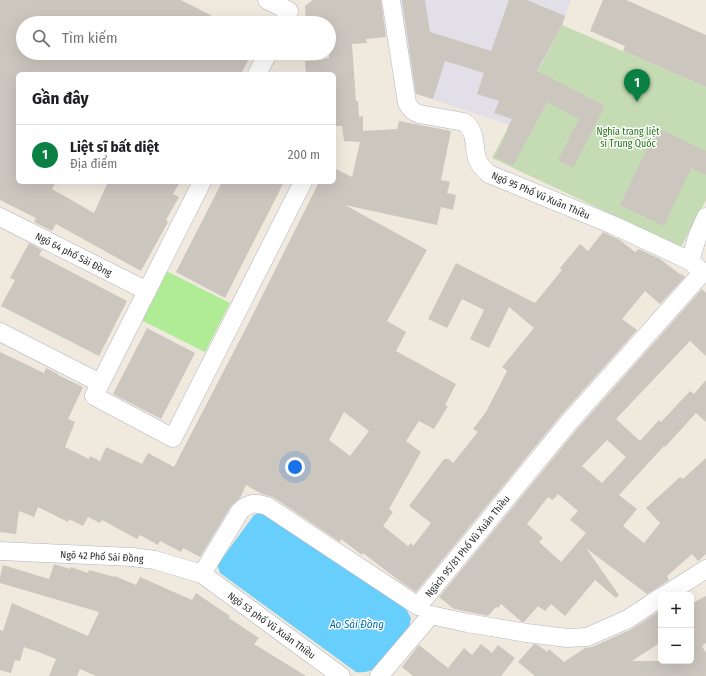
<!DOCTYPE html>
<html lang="vi">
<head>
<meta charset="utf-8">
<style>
	body { margin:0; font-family:"Fira Sans Condensed",sans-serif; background:#f2f2f2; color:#202124 }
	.controls { position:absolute; right:12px; bottom:12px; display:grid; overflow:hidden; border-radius:6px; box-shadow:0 4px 16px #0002 }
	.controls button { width:36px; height:36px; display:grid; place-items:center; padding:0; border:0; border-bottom:1px solid #e0e0e0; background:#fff; color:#202124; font:20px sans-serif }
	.you { position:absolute; left:295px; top:467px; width:14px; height:14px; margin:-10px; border:3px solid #fff; border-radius:50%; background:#1a73e8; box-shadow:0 0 0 6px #1a73e833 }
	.badge { display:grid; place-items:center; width:26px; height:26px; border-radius:50%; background:#0b8043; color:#fff; font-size:13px; font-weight:700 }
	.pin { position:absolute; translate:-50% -33px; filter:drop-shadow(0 1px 2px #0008) }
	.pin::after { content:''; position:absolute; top:21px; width:14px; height:12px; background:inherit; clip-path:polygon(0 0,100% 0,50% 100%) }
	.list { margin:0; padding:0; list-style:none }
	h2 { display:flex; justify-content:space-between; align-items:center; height:52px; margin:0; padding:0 16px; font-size:17px }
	h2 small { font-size:13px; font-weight:400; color:#757577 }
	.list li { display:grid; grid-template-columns:26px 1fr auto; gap:12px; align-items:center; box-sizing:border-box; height:60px; padding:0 16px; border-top:1px solid #e0e0e0 }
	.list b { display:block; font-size:15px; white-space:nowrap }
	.list p { margin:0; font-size:13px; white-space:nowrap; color:#757577 }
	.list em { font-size:13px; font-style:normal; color:#757577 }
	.icon { flex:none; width:22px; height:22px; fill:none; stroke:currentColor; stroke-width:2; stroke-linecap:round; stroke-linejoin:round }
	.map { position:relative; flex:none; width:706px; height:676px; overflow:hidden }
	.search { position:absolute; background:#fff; box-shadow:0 4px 16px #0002; left:16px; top:16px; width:320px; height:44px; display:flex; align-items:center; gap:10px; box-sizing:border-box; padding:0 14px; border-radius:22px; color:#757577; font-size:15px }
	.panel { position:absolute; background:#fff; box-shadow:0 4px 16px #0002; left:16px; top:72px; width:320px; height:112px; border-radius:6px }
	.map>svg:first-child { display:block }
	.industrial { fill:#e2dfe8 }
	.green { fill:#b0eb96 }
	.cemetery { fill:#c5dbb4 }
	.water { fill:#68cefb }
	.building { fill:#cbc6be; fill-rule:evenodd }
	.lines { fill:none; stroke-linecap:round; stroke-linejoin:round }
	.minor-casing { stroke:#b2b4c2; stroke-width:19 }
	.minor { stroke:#fff; stroke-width:18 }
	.labels { text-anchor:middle; stroke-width:3; stroke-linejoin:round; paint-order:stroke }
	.park-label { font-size:10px; fill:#247413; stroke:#fff }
	.street-label { font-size:10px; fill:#2d2d2d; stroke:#fff }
	.water-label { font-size:11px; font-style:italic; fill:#006cae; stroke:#fff }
</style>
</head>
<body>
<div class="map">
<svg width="706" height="676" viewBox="0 0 706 676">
	<rect width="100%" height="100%" fill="#f0e9de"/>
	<!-- industrial -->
	<path class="industrial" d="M398,0h173l-9,25 -53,100 -95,-32z"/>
	<!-- green -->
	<path class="green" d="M166,271l64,32 -25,49 -64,-32z"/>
	<!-- cemetery -->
	<path class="cemetery" d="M562,25l144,62v113l-25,47 -189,-89z"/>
	<!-- water -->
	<path class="water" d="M260,513l7,2 139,94 5,9 -2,10 -34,40c-6,4 -11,5 -19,4l-136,-99 -2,-6v-3l36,-49z"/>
	<!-- building -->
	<g class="building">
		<path d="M0,0h181l45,23h-203v30h229l-11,21h-223v108h38l-4,7 42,24 14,-31h72l-7,12 6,3 -13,23 2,2 -27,49 -85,-47 -4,7 -18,-9 2,-4 -36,-18z"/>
		<path d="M313,0h68l5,37 -20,2 1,4 -15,1 4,57h2l1,16 4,-1v15l34,-2 2,-8 52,10 -10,49 9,2 -3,11 9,2 -3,15 -12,-3 -4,18 -92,-20 82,45 -40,71 19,11 -10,19 60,33 -11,21 3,1 -14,23 -15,-8 -13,20 15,11 -32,57 4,3 -10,14 25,20 3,-3 2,3 18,-23 -22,-17 35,-47h5l4,4 25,-31 -5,-3 13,-17 21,-41 -5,-4 32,-39 -25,-21 -20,41 -19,-9 14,-29 -22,-11 -15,29 -19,-9 28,-56 79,40 27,-33 -2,-2 20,-24 8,7 15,-19 17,8 15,12 4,-3 21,10 21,16 1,-1 3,3 -25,27 -15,-13 -23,28 15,11 -75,84 -146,178 -15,-10 -38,-29 -1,2 -21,-16 -1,3 -67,-45 -11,-3 -16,-9 -6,13 -9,8 -31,51 -17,-9 -2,4 -21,-11 -2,4 -18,-10 -3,4 -35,-19 -2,3 -12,-6 -5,9 -14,-7 -1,3 -30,-15 -4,10 -15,-6 -3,23 -16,-2v-180l44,21 2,-5 12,6v1l25,12 -15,32 7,3 -10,25 24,12 1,-3 10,5 6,-14 36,17 6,-11 26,14 73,-141 72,-144h15v-14l18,9 8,-35 -16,-1 -2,-15h-7l-1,-16v-36h-28l-1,-13 18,-1v-1l6,-1v-35h-23l-1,-17zM344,412l25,19 -19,25 -21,-16z"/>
		<path d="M402,0h23l5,32 61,19 18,-51h18l38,16 -3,9 -25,46 68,35 -32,62 -15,-8 21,-41 -32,-17 -34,64 -18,-9 13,-27 -1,-1 5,-10 -18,-6 5,-12 -22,-7 7,-21 -39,-12 -12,38 -17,-5z"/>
		<path d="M603,0h23l80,35v52l-83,-36 2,-5 -35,-15z"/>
		<path d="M657,128l49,23v24l-15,-7 -27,58 -44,-21z"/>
		<path d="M222,182h62l-59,116 -49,-26z"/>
		<path d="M29,243l13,7 -3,5 88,46 -28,55 -98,-50 14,-26 -5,-2z"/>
		<path d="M702,289l4,4v63l-16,-15 -74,78 24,22 19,-21 2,2 29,-31 4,3 12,-14v42l-10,-9 -31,34 -1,-1 -45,49 18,14 -14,17 21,17 16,-20 -14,-15 34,-31 3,2 23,-21v96l-8,7 -6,-7 -25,22 2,4 -22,14 -61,-46 33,47 -3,3 -21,-18 -30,36 -14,-12 -6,7 -7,-5 -14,16h-2l-21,-18 -3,4 -2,-1 -8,9 -34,-7 -15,-12 139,-169zM607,440l19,17 -24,26 -20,-17zM558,494l20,17 -8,9 16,13 -25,29 -22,-20 4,-4 -16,-14 21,-27 5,3z"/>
		<path d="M147,328l48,25 -34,66 -48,-25z"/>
		<path d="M54,564l16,5 1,-2 17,6 1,-3 26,7v-1l21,9 4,-8 52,23 4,-7 34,23 -1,2 30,20 -5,6 52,32h-210l-16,-7 -3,7h-28l7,-17 -15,-6 -17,-6 -4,14 -5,-1 -4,13 -11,-3v-40l3,1 9,-28 76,33 11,-24 -99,-29v-6l3,-12 46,14z"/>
		<path d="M706,596v47l-4,3 4,7v23h-171l-17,-14 16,-18 4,1 9,7 2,-3 15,13 21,-14 7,-1 40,-18 29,-19v32l-29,19h59v-57z"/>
		<path d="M481,644l11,9 6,-8 17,13 -14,18h-88l-11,-9 17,-22 29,23 16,-20 8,7z"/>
	</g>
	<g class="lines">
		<defs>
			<g id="minor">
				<path d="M267,0l22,11 -6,12"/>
				<path d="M391,0l16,103c3,6 6,9 12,11l45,8c13,9 9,23 13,36 2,7 7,12 12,16l124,51 77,36"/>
				<path d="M257,74l11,-21"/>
				<path d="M202,182l-108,214 79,42 130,-256"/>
				<path d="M0,217l147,74"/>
				<path d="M699,269l-9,-8 8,-26 8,-18"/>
				<path d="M0,332l100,51"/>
				<path d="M0,551l132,6 23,3 47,14 139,102"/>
				<path d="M202,574l38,-63c8,-8 15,-9 27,-5l151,100 152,-185 133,-149"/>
				<path d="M665,595l41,-26"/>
				<path d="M379,676l52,-61 36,8 60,10 40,5 20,-1 41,-18 33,-22"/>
			</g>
		</defs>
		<!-- minor casing -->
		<use href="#minor" class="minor-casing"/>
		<!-- minor -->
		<use href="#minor" class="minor"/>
	</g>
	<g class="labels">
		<!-- park labels -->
		<g class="park-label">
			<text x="628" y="135">Nghĩa trang liệt<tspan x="628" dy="12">sĩ Trung Quốc</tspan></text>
		</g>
		<!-- street labels -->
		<g class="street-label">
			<text transform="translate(541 195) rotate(23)" y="4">Ngõ 95 Phố Vũ Xuân Thiều</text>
			<text transform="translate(74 254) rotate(27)" y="4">Ngõ 64 phố Sài Đồng</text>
			<text transform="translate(467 546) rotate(-51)" y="4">Ngách 95/81 Phố Vũ Xuân Thiều</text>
			<text transform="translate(102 556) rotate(3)" y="4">Ngõ 42 Phố Sài Đồng</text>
			<text transform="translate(272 625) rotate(36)" y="4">Ngõ 53 phố Vũ Xuân Thiều</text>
		</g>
		<!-- water labels -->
		<g class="water-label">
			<text x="357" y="628">Ao Sài Đồng</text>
		</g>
	</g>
</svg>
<div class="controls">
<button>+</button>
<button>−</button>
</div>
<div class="you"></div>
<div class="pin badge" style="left:637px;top:102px">1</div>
<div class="search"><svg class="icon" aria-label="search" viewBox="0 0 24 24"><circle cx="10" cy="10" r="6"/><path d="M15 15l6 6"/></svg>Tìm kiếm</div>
<section class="panel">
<h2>Gần đây<small></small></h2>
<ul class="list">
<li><span class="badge">1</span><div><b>Liệt sĩ bất diệt</b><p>Địa điểm</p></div><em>200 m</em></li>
</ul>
</section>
</div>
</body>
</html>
